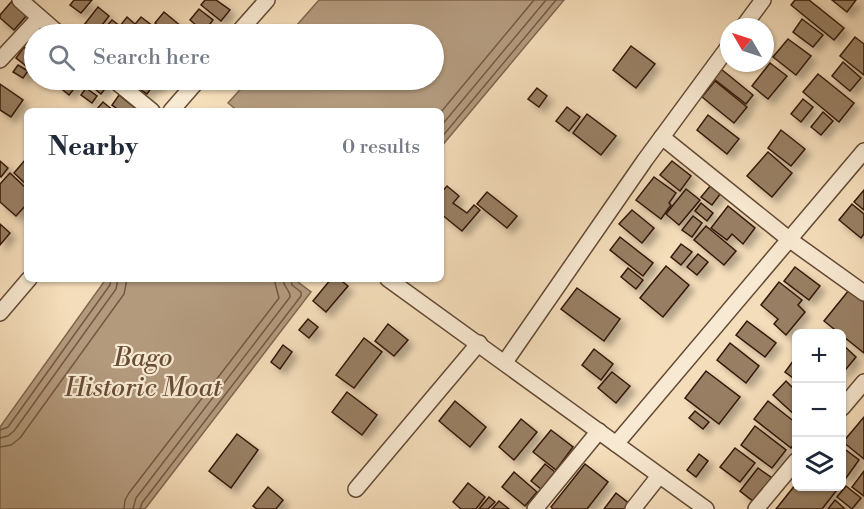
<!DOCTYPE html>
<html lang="en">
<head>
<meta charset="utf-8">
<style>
	body { margin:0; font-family:"Libre Bodoni",serif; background:#f2f2f3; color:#1f2937 }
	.controls { position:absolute; right:18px; bottom:18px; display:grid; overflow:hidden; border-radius:9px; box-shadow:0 2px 4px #0004 }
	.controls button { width:54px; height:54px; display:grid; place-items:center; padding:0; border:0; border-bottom:2px solid #e0e1e3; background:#fff; color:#1f2937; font:30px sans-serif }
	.compass { position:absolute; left:720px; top:18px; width:54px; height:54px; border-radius:50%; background:#fff; box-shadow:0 2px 4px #0004; rotate:309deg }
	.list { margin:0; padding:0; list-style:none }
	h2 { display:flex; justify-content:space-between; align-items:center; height:78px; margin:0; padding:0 24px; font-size:26px }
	h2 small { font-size:20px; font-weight:400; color:#747a83 }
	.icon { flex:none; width:33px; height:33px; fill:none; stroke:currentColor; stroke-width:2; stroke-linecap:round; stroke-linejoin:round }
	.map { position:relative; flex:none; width:864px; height:509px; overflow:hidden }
	.search { position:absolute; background:#fff; box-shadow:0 2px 4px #0004; left:24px; top:24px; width:420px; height:66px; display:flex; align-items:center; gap:15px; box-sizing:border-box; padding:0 21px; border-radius:33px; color:#747a83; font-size:22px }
	.panel { position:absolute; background:#fff; box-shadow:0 2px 4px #0004; left:24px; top:108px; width:420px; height:174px; border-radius:9px }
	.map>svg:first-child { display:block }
	.water { fill:#b39a7d; stroke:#80664e; stroke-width:1.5 }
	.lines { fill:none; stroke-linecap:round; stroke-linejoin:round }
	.shore { stroke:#745a42; stroke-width:1.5 }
	.building { fill:#987f64; stroke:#341907; stroke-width:1.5; filter:url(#shadow) }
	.street-casing { stroke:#644a34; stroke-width:18 }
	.street { stroke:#f8e9d2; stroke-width:15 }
	.labels { text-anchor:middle; stroke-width:4.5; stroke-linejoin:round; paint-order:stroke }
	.water-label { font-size:26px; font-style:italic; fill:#674d36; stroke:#f8e9d2 }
</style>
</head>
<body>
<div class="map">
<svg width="864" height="509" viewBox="0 0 864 509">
	<defs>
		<filter id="shadow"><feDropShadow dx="5.5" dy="5.5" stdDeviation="3" flood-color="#0004"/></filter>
	</defs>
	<rect width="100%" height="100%" fill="#f4ddba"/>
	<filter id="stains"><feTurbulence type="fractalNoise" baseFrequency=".00333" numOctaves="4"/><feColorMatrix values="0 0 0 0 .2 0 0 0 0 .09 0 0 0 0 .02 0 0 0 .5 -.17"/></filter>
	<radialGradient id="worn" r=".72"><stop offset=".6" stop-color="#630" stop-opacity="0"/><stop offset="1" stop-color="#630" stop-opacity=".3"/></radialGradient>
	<!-- water -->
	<g class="water">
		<path d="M319,0h245l-123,147v-36h-203l-10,-8 21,-23h185v-46h-145z"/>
		<path d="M106,279h188l17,13 -166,217h-145v-82z"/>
	</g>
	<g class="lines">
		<!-- shore -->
		<g class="shore">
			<path d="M441,112l93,-112"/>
			<path d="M441,126l105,-126"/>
			<path d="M441,138l115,-138"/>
			<path d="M0,430l8,-3 102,-142 1,-6"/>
			<path d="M0,438l8,-2 6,-5 102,-142 2,-10"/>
			<path d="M0,447l11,-2 9,-7 104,-144 3,-15"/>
			<path d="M124,509l1,-9 4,-7 150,-195 -5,-19"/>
			<path d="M133,509l3,-11 154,-201c1,-6 -7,-10 -7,-18"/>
			<path d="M140,509l2,-6 159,-207v-4l-9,-7 -1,-6"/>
		</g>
	</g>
	<!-- building -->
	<g class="building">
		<path d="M74,0h18l-11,13 -11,-8z"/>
		<path d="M205,0h11l14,10 -9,11 -20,-16z"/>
		<path d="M795,0h14l35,28 -10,12 -43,-35z"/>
		<path d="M832,0h24l-9,12z"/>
		<path d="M12,1l16,13 -14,16 -14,-12v-3z"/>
		<path d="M98,7l11,9 -14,18 -11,-9z"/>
		<path d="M199,9l14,11 -9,12 -14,-12z"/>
		<path d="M164,12l18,15 -6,7h-8l-13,-11z"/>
		<path d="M127,17l8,7 -8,10h-27l12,-14 8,6z"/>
		<path d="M141,17l13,10 -5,7h-11l-7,-5z"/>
		<path d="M802,19l21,16 -10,12 -20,-15z"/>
		<path d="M37,25l11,9h-14v15l-10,-8z"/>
		<path d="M855,37l9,7v31l-24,-19z"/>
		<path d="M788,39l23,17 -15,19 -23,-18z"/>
		<path d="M631,46l24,18 -19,24 -23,-18z"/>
		<path d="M24,47l10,8v17l-18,-14z"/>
		<path d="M843,62l18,16 -11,13 -18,-15z"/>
		<path d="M770,63l17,13 -19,23 -16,-13z"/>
		<path d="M18,65l10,6 -5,7 -10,-6z"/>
		<path d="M721,69l32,26 -7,9 -32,-25z"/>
		<path d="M818,74l36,29 -15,19 -36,-30z"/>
		<path d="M64,80h17l-12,15 -11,-9z"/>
		<path d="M93,80h8l7,5 -7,9 -12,-10z"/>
		<path d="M146,80h16l-6,8z"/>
		<path d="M144,81l8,6 -5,7 -9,-6z"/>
		<path d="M715,81l32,26 -13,16 -32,-26z"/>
		<path d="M0,84l23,16 -12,17 -11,-7z"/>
		<path d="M86,88l11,8 -5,7 -11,-8z"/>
		<path d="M537,88l10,8 -8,11 -11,-8z"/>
		<path d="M119,95l20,16h-19l-8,-6z"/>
		<path d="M803,99l10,8 -12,15 -10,-8z"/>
		<path d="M103,102l11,9 -18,-1z"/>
		<path d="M567,107l13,10 -11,14 -13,-10z"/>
		<path d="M823,112l10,9 -12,14 -10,-8z"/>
		<path d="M587,114l29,22 -15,19 -28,-22z"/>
		<path d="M708,115l31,24 -12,15 -30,-24z"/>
		<path d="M781,130l24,19 -14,17 -23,-18z"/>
		<path d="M768,152l24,21 -20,24 -25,-21z"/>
		<path d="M25,160l2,2v23l-13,-12z"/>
		<path d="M0,161l8,7 -7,9 -1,-1z"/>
		<path d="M672,161l19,15 -11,15 -20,-16z"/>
		<path d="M10,173l17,16v15l-11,12 -16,-14v-18z"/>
		<path d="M654,177l22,16 -7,10 2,2 -10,14 -25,-19z"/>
		<path d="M711,185l10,8 -9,12 -11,-8z"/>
		<path d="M447,186l12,10 -6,7 14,10 7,-8 6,5 -18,21 -21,-17v-21z"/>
		<path d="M686,189l14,11 -21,25 -13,-11z"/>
		<path d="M864,190v20l-10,-8z"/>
		<path d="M487,192l30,24 -10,12 -30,-24z"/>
		<path d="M701,203l12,10 -6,8 -12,-10z"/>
		<path d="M852,204l12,10v20l-3,4 -22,-18z"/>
		<path d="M728,206l27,22 -12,16 -11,-10 -5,6 -16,-12z"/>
		<path d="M632,210l22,18 -12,15 -23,-19z"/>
		<path d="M693,216l9,7 -10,14 -10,-7z"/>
		<path d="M0,224l10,9 -10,12z"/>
		<path d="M706,226l30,25 -12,14 -30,-25z"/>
		<path d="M620,237l33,26 -10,13 -33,-26z"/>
		<path d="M681,244l11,8 -11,13 -10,-8z"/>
		<path d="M698,254l10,8 -11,13 -10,-8z"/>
		<path d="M666,266l23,19 -26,32 -23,-19z"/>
		<path d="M795,267l25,19 -11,14 -25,-19z"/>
		<path d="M628,268l15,12 -7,9 -15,-12z"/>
		<path d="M331,279h8l9,7 -22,26 -13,-11z"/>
		<path d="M779,282l23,18 -4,5 7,7 -19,23 -12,-11 4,-5 -17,-14z"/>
		<path d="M577,288l43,31 -16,22 -43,-32z"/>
		<path d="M849,290l15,12v51l-40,-32z"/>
		<path d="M308,319l10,8 -9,11 -10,-8z"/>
		<path d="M747,321l29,22 -11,14 -29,-22z"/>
		<path d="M388,324l20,16 -14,16 -19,-15z"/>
		<path d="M364,338l18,14 -28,36 -18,-13z"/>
		<path d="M730,343l29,23 -13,17 -29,-23z"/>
		<path d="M842,344l14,13 -14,17z"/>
		<path d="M283,345l9,7 -12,17 -9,-7z"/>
		<path d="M594,349l19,15 -12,16 -19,-15z"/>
		<path d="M796,357v23l-11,-8z"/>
		<path d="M706,371l34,26 -21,27 -34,-26z"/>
		<path d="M612,372l18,14 -14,17 -18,-15z"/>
		<path d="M786,381l10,10v25l-23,-21z"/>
		<path d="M347,392l30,23 -15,20 -30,-23z"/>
		<path d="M455,401l31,26 -16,20 -31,-26z"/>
		<path d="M768,401l28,22v18l-5,7 -37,-29z"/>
		<path d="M695,411l14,11 -6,7 -14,-11z"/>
		<path d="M864,417v42l-21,-17z"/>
		<path d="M521,419l16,13 -23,28 -15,-13z"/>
		<path d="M755,426l31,24 -14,18 -31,-23z"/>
		<path d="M551,430l22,17 -17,23 -23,-18z"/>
		<path d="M237,434l21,16 -27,38 -22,-17z"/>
		<path d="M842,447l17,13 -13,18 -4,-4z"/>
		<path d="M735,448l20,15 -15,19 -20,-15z"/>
		<path d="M699,454l9,7 -12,16 -9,-7z"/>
		<path d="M545,464l10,8 -14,17 -10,-8z"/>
		<path d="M585,464l23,18 -21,27h-34l-2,-2z"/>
		<path d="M758,468l14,10 -18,24 -14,-11z"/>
		<path d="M864,471v25l-12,-9z"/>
		<path d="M514,472l23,20 -12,14 -23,-19z"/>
		<path d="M468,483l17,14 -9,12h-15l-8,-7z"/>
		<path d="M796,484v2h44l-18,23h-46z"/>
		<path d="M846,486l15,12 -9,11 -15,-12z"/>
		<path d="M268,487l15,13 -7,9h-19l-4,-3z"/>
		<path d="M616,493l15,12 -3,4h-24z"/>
		<path d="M489,497l6,5 -7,7h-9z"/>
		<path d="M835,500l10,9h-17z"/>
		<path d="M499,501l10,8h-17z"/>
	</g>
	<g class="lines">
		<defs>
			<g id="street">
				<path d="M20,0l39,34"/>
				<path d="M743,27l20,-27"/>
				<path d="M237,34l30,-34"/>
				<path d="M0,60l39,-42"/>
				<path d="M114,80l38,31"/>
				<path d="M171,111l27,-31"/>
				<path d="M662,137l128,103 74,53"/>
				<path d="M388,279l318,230"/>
				<path d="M0,313l29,-34"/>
				<path d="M505,362l140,-202 84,-114"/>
				<path d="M842,408l22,-26"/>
				<path d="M616,444l248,-293"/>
				<path d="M356,489l123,-146"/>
				<path d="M535,509l64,-78"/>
				<path d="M633,509l26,-33"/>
				<path d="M756,509l40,-48"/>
			</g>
		</defs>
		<!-- street casing -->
		<use href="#street" class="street-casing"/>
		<!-- street -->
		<use href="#street" class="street"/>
	</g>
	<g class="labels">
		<!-- water labels -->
		<g class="water-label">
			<text x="143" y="366">Bago<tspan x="143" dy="30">Historic Moat</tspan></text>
		</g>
	</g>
	<rect width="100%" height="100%" filter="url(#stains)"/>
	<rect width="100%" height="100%" fill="url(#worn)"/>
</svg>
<div class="controls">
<button>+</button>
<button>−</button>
<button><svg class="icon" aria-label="layers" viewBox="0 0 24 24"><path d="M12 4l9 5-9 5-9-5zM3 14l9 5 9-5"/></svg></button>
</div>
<svg class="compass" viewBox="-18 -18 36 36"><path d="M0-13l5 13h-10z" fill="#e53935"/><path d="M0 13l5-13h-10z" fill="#747a83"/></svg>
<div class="search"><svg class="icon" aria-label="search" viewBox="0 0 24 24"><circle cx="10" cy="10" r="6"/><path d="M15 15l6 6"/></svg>Search here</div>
<section class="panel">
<h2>Nearby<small>0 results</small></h2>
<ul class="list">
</ul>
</section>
</div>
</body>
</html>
